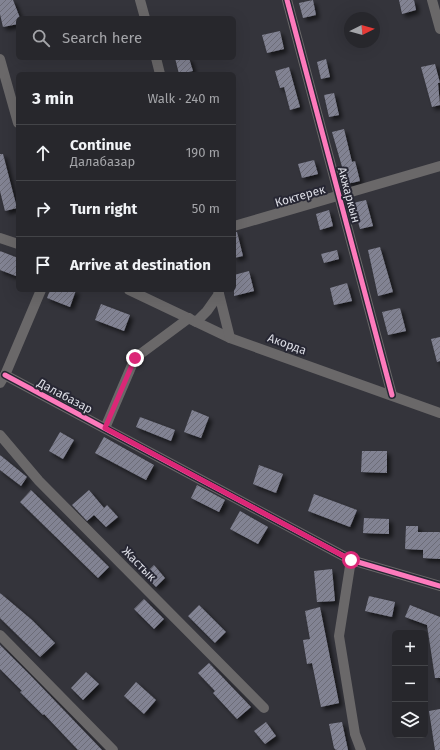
<!DOCTYPE html>
<html lang="en">
<head>
<meta charset="utf-8">
<style>
	body { margin:0; font-family:"Fira Sans",sans-serif; background:#333338; color:#f1f3f6 }
	.controls { position:absolute; right:12px; bottom:12px; display:grid; overflow:hidden; border-radius:6px; box-shadow:0 4px 16px #0002 }
	.controls button { width:36px; height:36px; display:grid; place-items:center; padding:0; border:0; border-bottom:1px solid #434448; background:#27272c; color:#f1f3f6; font:20px sans-serif }
	.compass { position:absolute; left:344px; top:12px; width:36px; height:36px; border-radius:50%; background:#27272c; box-shadow:0 4px 16px #0002; rotate:85deg }
	.stop { position:absolute; width:12px; height:12px; margin:-9px; border:3px solid #db2777; border-radius:50%; background:#fff }
	.stop.end { background:#db2777; border-color:#fff; box-shadow:0 1px 4px #0008 }
	.list { margin:0; padding:0; list-style:none }
	h2 { display:flex; justify-content:space-between; align-items:center; height:52px; margin:0; padding:0 16px; font-size:17px }
	h2 small { font-size:13px; font-weight:400; color:#a4a5a9 }
	.list li { display:grid; grid-template-columns:26px 1fr auto; gap:12px; align-items:center; box-sizing:border-box; height:56px; padding:0 16px; border-top:1px solid #434448 }
	.list b { display:block; font-size:15px; white-space:nowrap }
	.list p { margin:0; font-size:13px; white-space:nowrap; color:#a4a5a9 }
	.list em { font-size:13px; font-style:normal; color:#a4a5a9 }
	.icon { flex:none; width:22px; height:22px; fill:none; stroke:currentColor; stroke-width:2; stroke-linecap:round; stroke-linejoin:round }
	.map { position:relative; flex:none; width:440px; height:750px; overflow:hidden }
	.search { position:absolute; background:#27272c; box-shadow:0 4px 16px #0002; left:16px; top:16px; width:220px; height:44px; display:flex; align-items:center; gap:10px; box-sizing:border-box; padding:0 14px; border-radius:6px; color:#a4a5a9; font-size:15px }
	.panel { position:absolute; background:#27272c; box-shadow:0 4px 16px #0002; left:16px; top:72px; width:220px; height:220px; border-radius:6px }
	.map>svg:first-child { display:block }
	.building { fill:url(#building-hatch); filter:url(#shadow) }
	.lines { fill:none; stroke-linecap:round; stroke-linejoin:round }
	.minor { stroke:#6a6869; stroke-width:10 }
	.cycleway-casing { stroke:#272733; stroke-width:8 }
	.cycleway { stroke:#fd7abc; stroke-width:5 }
	.route { stroke:#db2777; stroke-width:5 }
	.labels { text-anchor:middle; stroke-width:4; stroke-linejoin:round; paint-order:stroke }
	.street-label { font-size:12px; fill:#dbdce4; stroke:#272733 }
</style>
</head>
<body>
<div class="map">
<svg width="440" height="750" viewBox="0 0 440 750">
	<defs>
		<pattern id="building-hatch" width="6" height="6" patternUnits="userSpaceOnUse"><rect width="6" height="6" fill="#828393"/><path d="M-1 1l2-2M0 6l6-6M5 7l2-2" fill="none" stroke="#6c6c77"/></pattern>
		<filter id="shadow"><feDropShadow dx="3.5" dy="3.5" stdDeviation="2" flood-color="#0009"/></filter>
	</defs>
	<rect width="100%" height="100%" fill="#34343b"/>
	<!-- building -->
	<g class="building">
		<path d="M0,0h13l7,18h-2v6l-15,3 -3,-13z"/>
		<path d="M313,0l3,15 -13,3 -4,-15z"/>
		<path d="M399,0h15l2,10 -14,4z"/>
		<path d="M280,31l4,18 -17,4 -5,-18z"/>
		<path d="M175,58h14l4,13 -14,3z"/>
		<path d="M326,59l4,18 -9,2 -4,-17z"/>
		<path d="M435,64l5,19h-2l2,22 -8,2 -11,-40z"/>
		<path d="M289,67l11,40 -10,3 -6,-23 -4,1 -5,-17z"/>
		<path d="M334,93l5,22 -10,2 -5,-22z"/>
		<path d="M344,129l8,33 3,-1 5,20 -13,3 -15,-52z"/>
		<path d="M0,154h3l14,54 -12,3 -5,-20z"/>
		<path d="M314,160l4,14 -16,4 -4,-14z"/>
		<path d="M366,200l7,26 -13,3 -7,-26z"/>
		<path d="M329,210l4,16 -13,4 -4,-16z"/>
		<path d="M234,232h3l6,24 -9,2z"/>
		<path d="M380,247l13,45 -15,4 -10,-46z"/>
		<path d="M337,250l2,9 -15,4 -3,-9z"/>
		<path d="M0,251l18,7v13l-2,5 -16,-6z"/>
		<path d="M249,271l5,20 -20,5v-21z"/>
		<path d="M347,283l5,18 -18,4 -4,-17z"/>
		<path d="M50,290h26l-6,17 -23,-9z"/>
		<path d="M101,304l29,11 -6,16 -29,-11z"/>
		<path d="M400,308l6,23 -18,4 -6,-23z"/>
		<path d="M440,337v24l-3,1 -6,-23z"/>
		<path d="M192,410l17,7 -8,21 -17,-6z"/>
		<path d="M140,417l35,13 -4,11 -35,-14z"/>
		<path d="M60,432l14,8 -11,19 -14,-8z"/>
		<path d="M104,437l50,28 -8,15 -51,-27z"/>
		<path d="M362,451h25v22l-26,-1z"/>
		<path d="M0,455l27,22 -6,9 -21,-16z"/>
		<path d="M259,465l24,9 -7,19 -23,-9z"/>
		<path d="M197,485l28,15 -6,12 -28,-14z"/>
		<path d="M31,490l78,77 -11,11 -78,-76z"/>
		<path d="M89,490l15,18 3,-3 11,12 -12,10 -12,-12 -7,6 -15,-16z"/>
		<path d="M314,494l43,16 -7,17 -42,-16z"/>
		<path d="M240,511l28,16 -10,17 -28,-15z"/>
		<path d="M364,518l25,1v15l-26,-1z"/>
		<path d="M406,526h12v6h22v27l-17,-1v-8l-18,-1z"/>
		<path d="M154,565l11,13 -9,9 -12,-12z"/>
		<path d="M332,569l3,32 -18,1 -3,-31z"/>
		<path d="M0,593l32,27 23,23 -15,14 -40,-39z"/>
		<path d="M369,596l26,6 -3,15 -27,-6z"/>
		<path d="M144,599l20,20 -10,10 -20,-20z"/>
		<path d="M199,605l27,27 -11,11 -27,-27z"/>
		<path d="M410,605l30,12v61h-5l-8,-53 -22,-8z"/>
		<path d="M320,607l19,96 -18,4 -9,-44 -5,1 -4,-24 7,-1 -5,-28z"/>
		<path d="M0,645l31,31 71,74h-24l-34,-36 -1,1 -23,-23 2,-1 -22,-22z"/>
		<path d="M209,663l42,44 -14,12 -24,-26 2,-2 -17,-18z"/>
		<path d="M86,672l13,12 -16,16 -12,-12z"/>
		<path d="M136,682l20,18 -12,14 -20,-18z"/>
		<path d="M440,709v41h-5l-6,-39z"/>
		<path d="M266,722l10,14 -11,8 -11,-13z"/>
		<path d="M342,722l6,28h-12l-2,-2 -5,-24z"/>
	</g>
	<g class="lines">
		<!-- minor -->
		<g class="minor">
			<path d="M140,0l5,18"/>
			<path d="M287,0l105,395"/>
			<path d="M432,0l8,29"/>
			<path d="M156,58l4,16"/>
			<path d="M0,59l18,64"/>
			<path d="M234,226l206,-60"/>
			<path d="M0,238l18,6"/>
			<path d="M129,290l101,48 210,75"/>
			<path d="M218,290l12,48"/>
			<path d="M196,322l11,-11 12,-17"/>
			<path d="M5,375l346,185 89,26"/>
			<path d="M0,383l5,-8 36,-85"/>
			<path d="M105,428l30,-70 54,-40"/>
			<path d="M0,435l39,46 225,227"/>
			<path d="M351,560l-12,76 16,98 6,16"/>
			<path d="M0,635l113,115"/>
		</g>
		<defs>
			<g id="cycleway">
				<path d="M287,0l105,395"/>
				<path d="M5,375l346,185 89,26"/>
			</g>
		</defs>
		<!-- cycleway casing -->
		<use href="#cycleway" class="cycleway-casing"/>
		<!-- cycleway -->
		<use href="#cycleway" class="cycleway"/>
	</g>
	<g class="lines">
		<!-- route -->
		<path class="route" d="M135,358l-30,70 246,132"/>
	</g>
	<g class="labels">
		<!-- street labels -->
		<g class="street-label">
			<text transform="translate(349 195) rotate(75)" y="4">Акжаркын</text>
			<text transform="translate(300 196) rotate(-16)" y="4">Коктерек</text>
			<text transform="translate(287 344) rotate(20)" y="4">Акорда</text>
			<text transform="translate(65 396) rotate(28)" y="4">Далабазар</text>
			<text transform="translate(139 564) rotate(45)" y="4">Жастык</text>
		</g>
	</g>
</svg>
<div class="controls">
<button>+</button>
<button>−</button>
<button><svg class="icon" aria-label="layers" viewBox="0 0 24 24"><path d="M12 4l9 5-9 5-9-5zM3 14l9 5 9-5"/></svg></button>
</div>
<svg class="compass" viewBox="-18 -18 36 36"><path d="M0-13l5 13h-10z" fill="#e53935"/><path d="M0 13l5-13h-10z" fill="#a4a5a9"/></svg>
<div class="stop" style="left:351px;top:560px"></div>
<div class="stop end" style="left:135px;top:358px"></div>
<div class="search"><svg class="icon" aria-label="search" viewBox="0 0 24 24"><circle cx="10" cy="10" r="6"/><path d="M15 15l6 6"/></svg>Search here</div>
<section class="panel">
<h2>3 min<small>Walk · 240 m</small></h2>
<ul class="list">
<li><svg class="icon" aria-label="ahead" viewBox="0 0 24 24"><path d="M12 20V5M6 11l6-6 6 6"/></svg><div><b>Continue</b><p>Далабазар</p></div><em>190 m</em></li>
<li><svg class="icon" aria-label="right" viewBox="0 0 24 24"><path d="M7 20v-9h11M14 6l5 5-5 5"/></svg><div><b>Turn right</b></div><em>50 m</em></li>
<li><svg class="icon" aria-label="arrive" viewBox="0 0 24 24"><path d="M6 21V4h12l-3 4 3 4H6"/></svg><div><b>Arrive at destination</b></div></li>
</ul>
</section>
</div>
</body>
</html>
